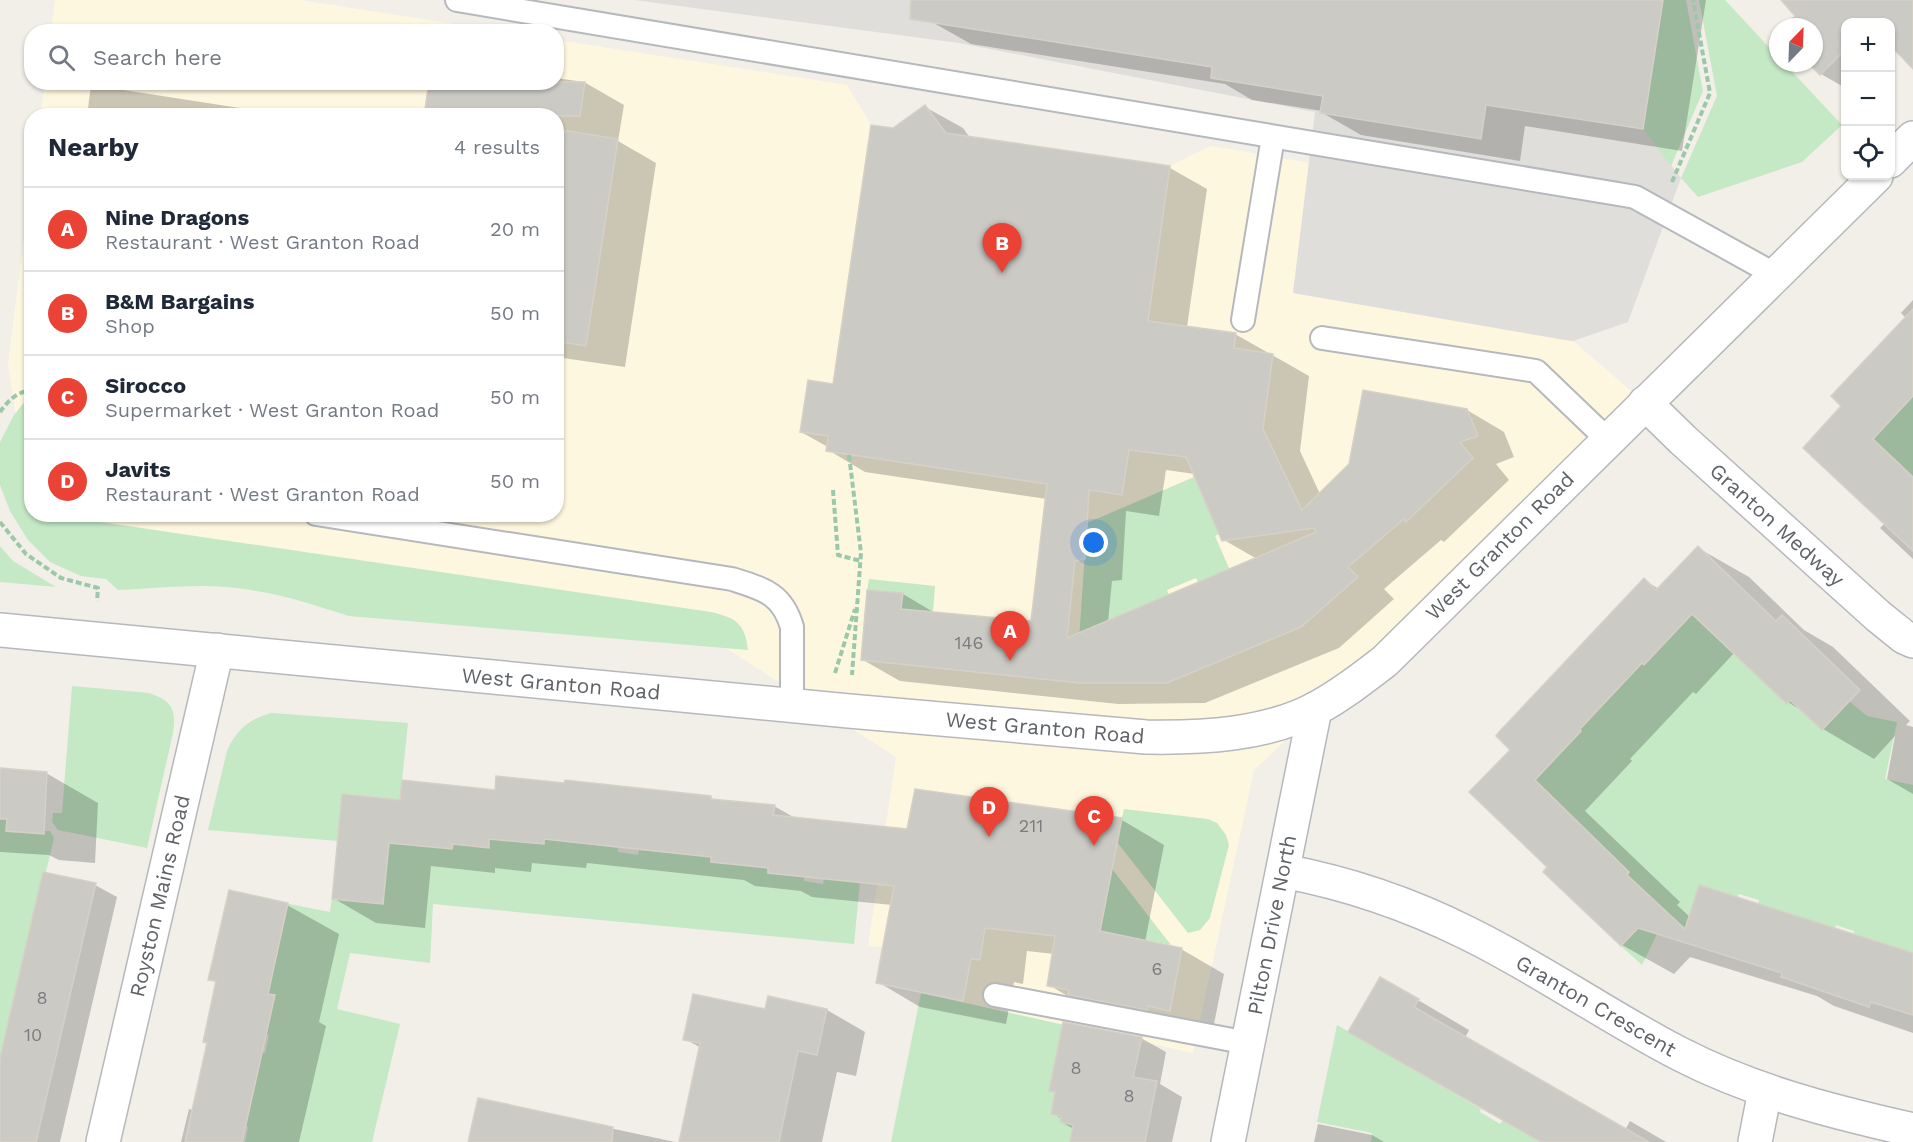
<!DOCTYPE html>
<html lang="en">
<head>
<meta charset="utf-8">
<style>
	body { margin:0; font-family:"Work Sans",sans-serif; background:#f6f6f7; color:#1f2937 }
	.controls { position:absolute; right:18px; top:18px; display:grid; overflow:hidden; border-radius:12px; box-shadow:0 2px 4px #0004 }
	.controls button { width:54px; height:54px; display:grid; place-items:center; padding:0; border:0; border-bottom:2px solid #e0e1e3; background:#fff; color:#1f2937; font:30px sans-serif }
	.compass { position:absolute; left:1769px; top:18px; width:54px; height:54px; border-radius:50%; background:#fff; box-shadow:0 2px 4px #0004; rotate:23deg }
	.you { position:absolute; left:1094px; top:543px; width:21px; height:21px; margin:-15px; border:4px solid #fff; border-radius:50%; background:#1a73e8; box-shadow:0 0 0 9px #1a73e833 }
	.badge { display:grid; place-items:center; width:39px; height:39px; border-radius:50%; background:#ea4335; color:#fff; font-size:20px; font-weight:700 }
	.pin { position:absolute; translate:-50% -50px; filter:drop-shadow(0 2px 3px #0008) }
	.pin::after { content:''; position:absolute; top:32px; width:21px; height:18px; background:inherit; clip-path:polygon(0 0,100% 0,50% 100%) }
	.list { margin:0; padding:0; list-style:none }
	h2 { display:flex; justify-content:space-between; align-items:center; height:78px; margin:0; padding:0 24px; font-size:26px }
	h2 small { font-size:20px; font-weight:400; color:#747a83 }
	.list li { display:grid; grid-template-columns:39px 1fr auto; gap:18px; align-items:center; box-sizing:border-box; height:84px; padding:0 24px; border-top:2px solid #e0e1e3 }
	.list b { display:block; font-size:22px; white-space:nowrap }
	.list p { margin:0; font-size:20px; white-space:nowrap; color:#747a83 }
	.list em { font-size:20px; font-style:normal; color:#747a83 }
	.icon { flex:none; width:33px; height:33px; fill:none; stroke:currentColor; stroke-width:2; stroke-linecap:round; stroke-linejoin:round }
	.map { position:relative; flex:none; width:1913px; height:1142px; overflow:hidden }
	.search { position:absolute; background:#fff; box-shadow:0 2px 4px #0004; left:24px; top:24px; width:540px; height:66px; display:flex; align-items:center; gap:15px; box-sizing:border-box; padding:0 21px; border-radius:24px; color:#747a83; font-size:22px }
	.panel { position:absolute; background:#fff; box-shadow:0 2px 4px #0004; left:24px; top:108px; width:540px; height:414px; border-radius:24px }
	.map>svg:first-child { display:block }
	.commercial { fill:#fef7e0 }
	.industrial { fill:#e0deda }
	.green { fill:#c5e8c5 }
	.shadow { fill:#0003; fill-rule:evenodd }
	.building { fill:#cccac5; stroke:#d6d1c6; stroke-width:1.5; fill-rule:evenodd }
	.lines { fill:none; stroke-linecap:round; stroke-linejoin:round }
	.service-casing { stroke:#b5b8bc; stroke-width:26 }
	.minor-casing { stroke:#b5b8bc; stroke-width:36 }
	.tertiary-casing { stroke:#b5b8bc; stroke-width:36 }
	.path { stroke:#9cc7a9; stroke-width:4; stroke-dasharray:6 3; stroke-linecap:butt }
	.service { stroke:#fff; stroke-width:22 }
	.minor { stroke:#fff; stroke-width:33 }
	.tertiary { stroke:#fff; stroke-width:33 }
	.labels { text-anchor:middle; stroke-width:4.5; stroke-linejoin:round; paint-order:stroke }
	.number-label { font-size:18px; fill:#7a7d7f }
	.street-label { font-size:21px; fill:#5f6368; stroke:#fff }
</style>
</head>
<body>
<div class="map">
<svg width="1913" height="1142" viewBox="0 0 1913 1142">
	<rect width="100%" height="100%" fill="#f1efe8"/>
	<!-- commercial -->
	<g class="commercial">
		<path d="M55,0h245l200,31h-449z"/>
		<path d="M557,40l290,45 24,40 22,3 32,-23 21,28 224,33 41,-20 99,17 -17,130 280,48 72,62 -391,367 -61,283 -317,-70 7,-36 -15,-1 28,-189 -203,-130 -637,-112 500,-1v-398h-516l5,-33 511,-1z"/>
		<path d="M31,184v310l-4,-4 -19,-126z"/>
	</g>
	<!-- industrial -->
	<path class="industrial" d="M634,0h1029l-20,129 38,49 -53,144 -55,19 -8,-1 -272,-47 22,-181 -356,-69z"/>
	<!-- green -->
	<g class="green">
		<path d="M1663,0h23l17,91 -32,75 -28,-37z"/>
		<path d="M1699,0h26l53,57v6h6l58,62 -40,37 -104,35 -17,-19 36,-82z"/>
		<path d="M1913,396v81l-39,-36 -7,-1 36,-38 3,2z"/>
		<path d="M26,400l5,11v25l-3,17 3,9 1,52 46,1 16,6 617,91c25,6 34,11 37,38l-399,-34c-32,-10 -64,-21 -98,-26 -44,-8 -89,-2 -133,0l-12,-11 -25,-3 -31,-14 -22,-22 -18,-29 -10,-26v-43l14,-27z"/>
		<path d="M1194,477l25,57 -4,2 23,53 -31,13 -11,-24 -29,12 2,5 -83,37 2,51h-8l-1,-43 8,-117z"/>
		<path d="M0,546l13,15 43,26 -56,-5z"/>
		<path d="M869,579l66,7 -2,26 -32,-3 2,-16 -36,-3z"/>
		<path d="M1693,609l3,9 91,85 3,-3 32,30 27,-29 18,15 30,6 -12,57 28,6v168l-59,-19v-3l-18,-6 -1,3 -77,-24 1,-4 -20,-6 -2,4 -38,-13 -18,57 -24,-8 -15,31 -21,-19 38,-41 -32,-30 2,-3 -89,-87 -11,-2 52,-52 -1,-2 62,-66 2,2z"/>
		<path d="M72,686l77,7c24,8 27,17 24,40l-26,115 -89,-18 -6,-8 1,-9h9z"/>
		<path d="M272,713l136,10 -8,77 -52,-6 -6,6 -4,41 -130,-11 19,-79c9,-21 23,-33 45,-38z"/>
		<path d="M1124,809l84,10 9,4 9,12 3,10 -19,73 -10,12 -12,3 -71,-91z"/>
		<path d="M0,819h7l-1,13 37,2 1,-3h6l4,7 -8,34h-3l-43,186z"/>
		<path d="M490,834l36,9 17,1 1,-5 74,9v4l20,3 1,-5 72,7v5l20,2 37,-1v10l36,4v4l19,3 1,-6 36,4 -6,62 -421,-40 -3,59 -80,-10 -13,56 63,15 -28,118h-127l3,-15 -3,-1 17,-73h3l4,-18 -3,-1 9,-38 -11,-3 12,-36 8,-54 46,9 2,-13 51,5 3,-67 66,12 1,-5 35,4z"/>
		<path d="M1112,869l59,76 -71,-14z"/>
		<path d="M921,993l219,49 -1,10 -79,-15 -11,54 21,4 -16,4 -3,15 10,2 -1,6 13,3 -3,17h-179z"/>
		<path d="M1337,1025l144,84 -1,3 20,12 3,-4 38,22h-170l1,-9 -55,-11z"/>
	</g>
	<!-- shadow -->
	<g class="shadow">
		<path d="M935,0h771l-24,151 -157,-25 -5,35 -159,-26 -40,-23 1,-1 -70,-11 -27,-16 -254,-40 -39,-22z"/>
		<path d="M1783,0h130v60l-23,-38h-18l-5,-5 -2,5h-19v55l-4,9 -21,-12 -11,-11h4v-36h-28l11,-11z"/>
		<path d="M556,78l28,4 40,23 -6,36 38,22 -31,204 -69,-10z"/>
		<path d="M91,85l200,31h-204z"/>
		<path d="M925,107l38,21 7,10 200,30 37,21 -20,138 48,7 74,42 -9,75 20,43 147,-84 37,22 10,25 -18,7 13,16 -65,62 -3,-2 -57,49 10,10 -55,49 -134,55 -87,1 -218,-23 -37,-21 40,-66 32,19 98,9 14,-123 -182,-27 -37,-22v-3l-27,-15 34,-46 59,-256zM1166,470l29,4 29,66 33,19 -149,63 4,-41 10,-1 4,-69 33,5z"/>
		<path d="M1913,300v259l-33,-31 5,-5 -41,-117 62,-88 -5,-5z"/>
		<path d="M1698,548l51,29 55,53 29,17 77,74 -4,4 7,2v67l-26,-15 8,-43 -21,23 -51,-30 -19,-17 -16,-10 -53,-50 -39,42 -3,-2 -32,34 -31,33 2,2 -47,50 95,91 -3,3 13,12 223,37v79l-79,-27 -17,-10 -127,-39 -16,17 -52,-29 -110,-195 132,-170 15,9z"/>
		<path d="M0,770l46,3 52,30 -3,60 -36,-3 -10,-5 -49,-3z"/>
		<path d="M917,791l205,29 42,25 -19,97 36,7 43,25 -12,60 -121,-24 -42,-25 5,-31 -27,-3 -4,33 -9,-2 -8,42 -86,-17 -42,-25 14,-77 -80,-8 -11,-6 -46,-5 -11,-6 -157,-17 -1,5 -54,-5 -1,9 -36,-4v5l-64,-7 -6,62 -49,-5 -43,-25 68,-96 95,-10 214,5 6,4 58,5 21,12 114,12z"/>
		<path d="M95,885l22,12 -57,245h-60v-78z"/>
		<path d="M287,905l52,29 -20,88 7,4 -27,116h-118l8,-33 4,1 16,-67 8,-60 -7,-4z"/>
		<path d="M1418,1000l51,30 -4,8 160,92 5,-9 36,21h-122l-194,-111z"/>
		<path d="M827,1010l38,22 -9,44 -19,-4 -15,70h-141l20,-94 -16,-9 81,-28z"/>
		<path d="M1141,1038l25,14 -6,32 22,13 -10,45h-100l2,-13 -13,-7 1,-3 -9,-6 4,-19 -6,-4z"/>
		<path d="M479,1100l196,42h-205z"/>
		<path d="M1318,1124l54,11 12,7h-70z"/>
	</g>
	<!-- building -->
	<g class="building">
		<path d="M911,0h752l-20,129 -157,-24 -5,34 -161,-26 3,-17 -112,-18 1,-11 -302,-48z"/>
		<path d="M1781,0h132v69l-23,-24v-23h-45v28l-25,25 -12,-12h6v-36h-31l12,-11z"/>
		<path d="M429,82h156l-5,34h-156z"/>
		<path d="M925,105l21,28 224,33 -22,155 88,12 -2,15 39,6 -10,75 39,81 47,-46 14,-74 104,19 11,27 -18,6 13,16 -67,64 -2,-3 -56,48 10,10 -57,50 -134,56h-87l-219,-23 6,-70 36,3 -2,16 130,12 7,-60 9,-77 -221,-33 2,-15 -28,-4 8,-52 25,4 38,-259 22,3zM1129,450l57,7 36,84 92,-13 2,4 -249,106 8,-77 10,-2 4,-69 33,5z"/>
		<path d="M556,129l62,10 -32,207 -30,-5z"/>
		<path d="M1913,309v87l-40,43 40,38v74l-110,-103 38,-42 -10,-10z"/>
		<path d="M1698,546l78,75 6,-6 78,75 -38,40 -32,-30 -3,4 -95,-90 -48,51 -2,-2 -32,34 -30,32 1,2 -46,49 94,92 -2,3 58,54 14,-44 214,68v62l-42,-13 -2,5 -88,-30 1,-4 -144,-45 -17,18 -78,-74 4,-5 -78,-75 41,-42 -14,-14 2,-3 146,-155 12,12z"/>
		<path d="M0,768l47,4 -3,62 -38,-3 1,-12h-7z"/>
		<path d="M496,776l68,7 1,-3 146,16v3l64,6 -2,10 134,14 8,-40 207,29 -22,113 82,17 -12,63 -22,-5 -1,4 -79,-15 1,-5 -22,-4 8,-50 -70,-8 -5,32 -9,-1 -8,42 -87,-18 18,-97 -126,-13v-5l-57,-6v-5l-167,-18v5l-55,-5v9l-36,-4 -1,5 -63,-6 -6,61 -51,-5 10,-105 58,6 2,-20 93,10z"/>
		<path d="M43,872l53,11 -60,259h-36v-84z"/>
		<path d="M229,890l59,13 -20,91 7,1 -33,147h-57l22,-99 -4,-1 13,-61 -8,-1z"/>
		<path d="M1380,977l39,22 -5,8 235,135h-108l-193,-110z"/>
		<path d="M693,994l72,15 3,-13 59,13 -10,46 -19,-4 -19,91h-100l21,-99 -17,-3z"/>
		<path d="M1063,1022l79,15 -9,40 24,4 -12,61h-75l3,-17 -13,-3 1,-6 -10,-2 4,-22 -6,-1z"/>
		<path d="M478,1098l135,29 -1,15h-144z"/>
	</g>
	<g class="lines">
		<defs>
			<g id="service">
				<path d="M457,0l1167,195 11,2 141,78"/>
				<path d="M1243,320l30,-183"/>
				<path d="M1322,338l214,33 72,69"/>
				<path d="M316,514l416,65c31,10 50,14 60,48v78"/>
				<path d="M995,995l253,48"/>
			</g>
			<g id="minor">
				<path d="M1645,403l38,37 195,176 26,21 9,4"/>
				<path d="M1283,871c64,12 126,33 184,62 74,36 141,84 213,121 74,38 153,58 233,76"/>
				<path d="M103,1142l114,-492"/>
				<path d="M1228,1142l87,-433"/>
				<path d="M1755,1142l10,-51"/>
			</g>
			<g id="tertiary">
				<path d="M1890,161l23,-23"/>
				<path d="M0,630l849,81 297,26c56,1 121,-2 171,-29 24,-13 46,-30 68,-47l491,-485"/>
			</g>
		</defs>
		<!-- service casing -->
		<use href="#service" class="service-casing"/>
		<!-- minor casing -->
		<use href="#minor" class="minor-casing"/>
		<!-- tertiary casing -->
		<use href="#tertiary" class="tertiary-casing"/>
		<!-- path -->
		<g class="path">
			<path d="M1672,182l38,-89 -17,-93"/>
			<path d="M0,412c7,-10 18,-22 32,-21"/>
			<path d="M849,455l12,98 -9,122"/>
			<path d="M833,490l5,65 23,6"/>
			<path d="M0,522l26,32 35,24 37,10 -1,13"/>
			<path d="M835,673l20,-64"/>
		</g>
		<!-- service -->
		<use href="#service" class="service"/>
		<!-- minor -->
		<use href="#minor" class="minor"/>
		<!-- tertiary -->
		<use href="#tertiary" class="tertiary"/>
	</g>
	<g class="labels">
		<!-- number labels -->
		<g class="number-label">
			<text x="969" y="649">146</text>
			<text x="1031" y="832">211</text>
			<text x="1157" y="975">6</text>
			<text x="42" y="1004">8</text>
			<text x="33" y="1041">10</text>
			<text x="1076" y="1074">8</text>
			<text x="1129" y="1102">8</text>
		</g>
		<!-- street labels -->
		<g class="street-label">
			<text transform="translate(1777 525) rotate(42)" y="7">Granton Medway</text>
			<text transform="translate(1500 546) rotate(-45)" y="7">West Granton Road</text>
			<text transform="translate(561 684) rotate(5)" y="7">West Granton Road</text>
			<text transform="translate(1045 728) rotate(5)" y="7">West Granton Road</text>
			<text transform="translate(160 896) rotate(-77)" y="7">Royston Mains Road</text>
			<text transform="translate(1272 925) rotate(-79)" y="7">Pilton Drive North</text>
			<text transform="translate(1596 1006) rotate(30)" y="7">Granton Crescent</text>
		</g>
	</g>
</svg>
<div class="controls">
<button>+</button>
<button>−</button>
<button><svg class="icon" aria-label="locate" viewBox="0 0 24 24"><circle cx="12" cy="12" r="6"/><path d="M12 2v4M12 18v4M2 12h4M18 12h4"/></svg></button>
</div>
<svg class="compass" viewBox="-18 -18 36 36"><path d="M0-13l5 13h-10z" fill="#e53935"/><path d="M0 13l5-13h-10z" fill="#747a83"/></svg>
<div class="you"></div>
<div class="pin badge" style="left:1010px;top:661px">A</div>
<div class="pin badge" style="left:1002px;top:273px">B</div>
<div class="pin badge" style="left:1094px;top:846px">C</div>
<div class="pin badge" style="left:989px;top:837px">D</div>
<div class="search"><svg class="icon" aria-label="search" viewBox="0 0 24 24"><circle cx="10" cy="10" r="6"/><path d="M15 15l6 6"/></svg>Search here</div>
<section class="panel">
<h2>Nearby<small>4 results</small></h2>
<ul class="list">
<li><span class="badge">A</span><div><b>Nine Dragons</b><p>Restaurant · West Granton Road</p></div><em>20 m</em></li>
<li><span class="badge">B</span><div><b>B&amp;M Bargains</b><p>Shop</p></div><em>50 m</em></li>
<li><span class="badge">C</span><div><b>Sirocco</b><p>Supermarket · West Granton Road</p></div><em>50 m</em></li>
<li><span class="badge">D</span><div><b>Javits</b><p>Restaurant · West Granton Road</p></div><em>50 m</em></li>
</ul>
</section>
</div>
</body>
</html>
